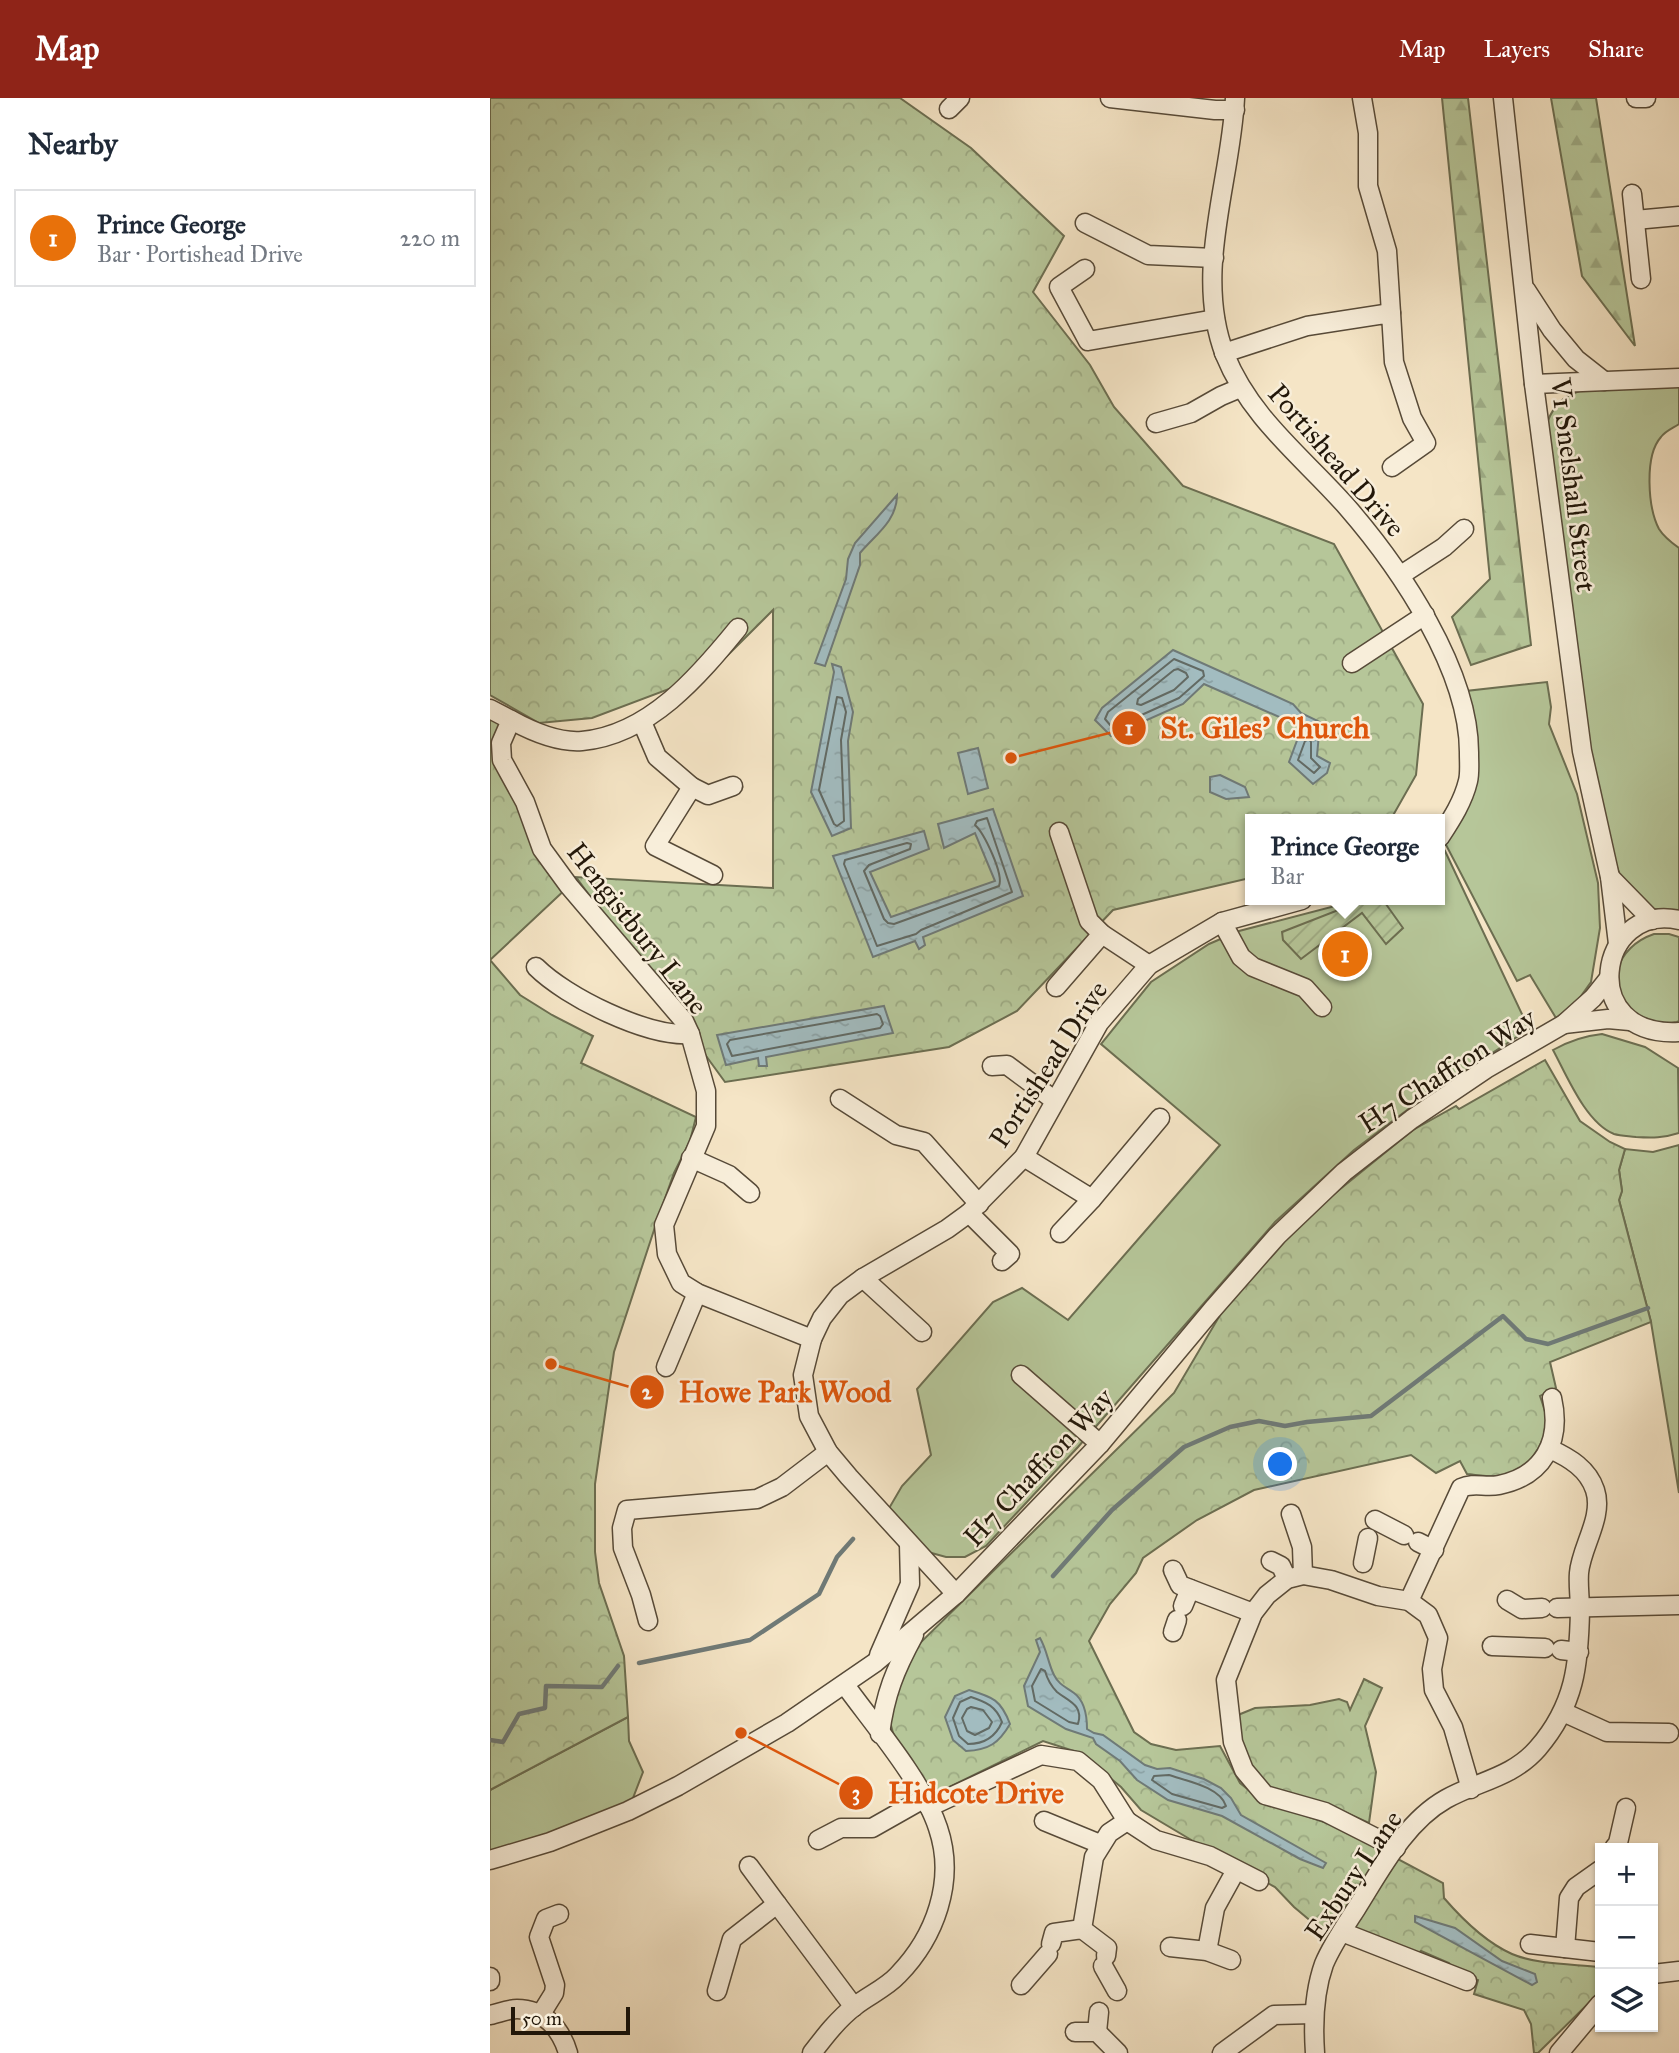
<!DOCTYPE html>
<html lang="en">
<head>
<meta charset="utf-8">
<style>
	body { margin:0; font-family:"IM FELL Great Primer",serif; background:#f2f2f3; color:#1f2937 }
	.controls { position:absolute; right:21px; bottom:21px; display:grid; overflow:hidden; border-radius:0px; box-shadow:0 2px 5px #0004 }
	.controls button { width:63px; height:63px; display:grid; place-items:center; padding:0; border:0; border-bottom:2px solid #e0e1e3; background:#fff; color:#1f2937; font:35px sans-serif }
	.scale { position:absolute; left:21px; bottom:18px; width:119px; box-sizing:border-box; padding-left:7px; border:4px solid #221709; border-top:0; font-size:19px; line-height:24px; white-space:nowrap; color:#221709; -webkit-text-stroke:5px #f8eeda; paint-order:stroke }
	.you { position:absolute; left:791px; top:1367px; width:24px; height:24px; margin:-18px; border:5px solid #fff; border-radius:50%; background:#1a73e8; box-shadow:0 0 0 10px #1a73e833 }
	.badge { display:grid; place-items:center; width:46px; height:46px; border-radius:50%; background:#8f2418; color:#fff; font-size:23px; font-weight:700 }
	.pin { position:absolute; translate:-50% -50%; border:4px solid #fff; box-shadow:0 2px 7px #0006 }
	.popup { position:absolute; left:755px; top:716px; width:200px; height:91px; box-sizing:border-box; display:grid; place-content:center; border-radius:0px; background:#fff; filter:drop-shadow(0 2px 5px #0005); font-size:23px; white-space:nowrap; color:#747a83 }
	.popup b { font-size:26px; color:#1f2937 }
	.popup::after { content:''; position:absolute; left:50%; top:100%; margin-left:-14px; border:14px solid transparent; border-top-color:#fff }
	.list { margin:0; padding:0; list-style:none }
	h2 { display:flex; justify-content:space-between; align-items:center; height:91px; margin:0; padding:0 28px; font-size:30px }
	h2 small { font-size:23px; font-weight:400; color:#747a83 }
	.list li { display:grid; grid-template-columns:46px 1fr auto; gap:21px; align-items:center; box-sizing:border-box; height:98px; margin:0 14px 14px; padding:0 14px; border:2px solid #e0e1e3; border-radius:0px }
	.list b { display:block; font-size:26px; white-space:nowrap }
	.list p { margin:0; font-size:23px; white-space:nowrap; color:#747a83 }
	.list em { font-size:23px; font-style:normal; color:#747a83 }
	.icon { flex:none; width:38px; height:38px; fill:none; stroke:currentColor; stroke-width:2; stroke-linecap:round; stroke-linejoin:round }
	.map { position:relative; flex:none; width:1189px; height:1955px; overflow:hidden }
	header { display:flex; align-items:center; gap:42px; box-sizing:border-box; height:98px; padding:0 35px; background:#8f2418; color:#fff }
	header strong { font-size:33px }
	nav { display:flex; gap:38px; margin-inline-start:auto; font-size:24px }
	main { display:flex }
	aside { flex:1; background:#fff }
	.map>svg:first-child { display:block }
	.grass { fill:#b6c699; stroke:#6c6e51; stroke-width:2 }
	.forest { fill:url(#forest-firs); stroke:#6c6e51; stroke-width:2 }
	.park { fill:url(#park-crowns); stroke:#6c6e51; stroke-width:2 }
	.garden { fill:url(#garden-furrows); stroke:#6c6e51; stroke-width:2 }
	.water { fill:url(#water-ripples); stroke:#6f7a77; stroke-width:2 }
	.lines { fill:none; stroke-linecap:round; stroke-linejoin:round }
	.shore { stroke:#626a64; stroke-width:2 }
	.stream { stroke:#6f7a77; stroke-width:4.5 }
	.minor-casing { stroke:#574a38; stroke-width:21 }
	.minor { stroke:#f8eeda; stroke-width:18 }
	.labels { text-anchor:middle; stroke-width:5; stroke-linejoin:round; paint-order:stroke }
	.street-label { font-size:28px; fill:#221709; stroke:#f8eeda }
	.leader { fill:none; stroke:#de560c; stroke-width:2.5 }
	.callout-dot { fill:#de560c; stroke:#f8eeda; stroke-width:2.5 }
	.mark-label { font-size:21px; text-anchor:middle; font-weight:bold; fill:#fff }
	.callout-label { font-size:30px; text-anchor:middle; font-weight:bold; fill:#de560c; stroke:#f8eeda; stroke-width:5; stroke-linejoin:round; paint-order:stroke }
</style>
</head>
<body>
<header>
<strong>Map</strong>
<nav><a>Map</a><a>Layers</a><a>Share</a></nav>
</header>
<main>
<aside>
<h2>Nearby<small></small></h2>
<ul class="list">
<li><span class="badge" style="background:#e8710a">1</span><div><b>Prince George</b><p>Bar · Portishead Drive</p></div><em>220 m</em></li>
</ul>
</aside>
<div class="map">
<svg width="1189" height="1955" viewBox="0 0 1189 1955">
	<defs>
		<pattern id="forest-firs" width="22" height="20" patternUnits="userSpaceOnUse" patternTransform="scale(1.75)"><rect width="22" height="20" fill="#b6c699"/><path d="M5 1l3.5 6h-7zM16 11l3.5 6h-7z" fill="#9ca982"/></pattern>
		<pattern id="park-crowns" width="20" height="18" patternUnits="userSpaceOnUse" patternTransform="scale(1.75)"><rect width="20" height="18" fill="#b6c699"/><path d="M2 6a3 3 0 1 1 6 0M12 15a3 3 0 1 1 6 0" fill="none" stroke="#9ca982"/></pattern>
		<pattern id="garden-furrows" width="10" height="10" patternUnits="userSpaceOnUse" patternTransform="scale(1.75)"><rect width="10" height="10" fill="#b6c699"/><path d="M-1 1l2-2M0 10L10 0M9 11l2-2" fill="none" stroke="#9ca982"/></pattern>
		<pattern id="water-ripples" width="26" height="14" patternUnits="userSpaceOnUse" patternTransform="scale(1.75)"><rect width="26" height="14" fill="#a2bcc0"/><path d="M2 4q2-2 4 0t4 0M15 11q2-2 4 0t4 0" fill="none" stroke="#8ba1a4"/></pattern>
	</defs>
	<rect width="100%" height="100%" fill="#f5e5c6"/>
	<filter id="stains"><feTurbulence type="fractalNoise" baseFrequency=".00286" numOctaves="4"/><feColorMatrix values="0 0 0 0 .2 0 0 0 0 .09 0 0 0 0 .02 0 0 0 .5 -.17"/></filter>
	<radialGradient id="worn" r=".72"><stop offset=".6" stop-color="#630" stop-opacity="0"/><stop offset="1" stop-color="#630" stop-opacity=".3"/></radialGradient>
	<!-- grass -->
	<g class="grass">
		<path d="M1189,286v40c-6,4 -14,7 -18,13 -17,19 -13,71 -2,92 5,8 13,14 20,19v362l-28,-1 -28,-25 -13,-37 -9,-36 -29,-161v-42l-27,-179c6,-20 15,-32 35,-38z"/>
		<path d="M1057,584l4,25 -2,17 28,70 21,89 2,45 -9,54 -15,21 -20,15 -26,-43 -13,6 -73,-140 20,-38 2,-112z"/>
		<path d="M955,753l84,178 -110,72 -65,49 -79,72 -197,225 -92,99 -21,11h-19l-18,-5 -40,-42 14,-24 29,-31 -14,-66 76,-87 29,-14 46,32 152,-175 -119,-101 50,-62 58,-38 30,-13 119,-31h82v-44z"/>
		<path d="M1164,836h15l10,3v84l-2,1c-9,1 -18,3 -27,1 -5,-2 -10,-6 -14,-9 -34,-27 -20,-67 18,-80z"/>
		<path d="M1112,936l43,13 33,21 1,65c-15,5 -27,5 -43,4 -7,-1 -15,-1 -22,-3 -28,-11 -47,-58 -61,-84 16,-9 30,-14 49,-16z"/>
		<path d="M1189,1047v348l-28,-171 -32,-122 3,-9 -3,-21 6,-21 28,3z"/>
		<path d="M138,1619l1,24 14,31 -15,39 -138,49v-70z"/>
	</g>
	<!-- forest -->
	<g class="forest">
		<path d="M952,0h26l63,547 -60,20 -19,-48 38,-38z"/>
		<path d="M1061,0h45l39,248 -53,-70z"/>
	</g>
	<!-- park -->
	<g class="park">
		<path d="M0,0h410l71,50 93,88 -31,56 57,73 24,42 69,79 151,58 89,160 -7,71 -25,44h-141v59l-137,32 -96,101 -68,36 -224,35 -149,-205 197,11v-278l-64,64 -117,44 -53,5 -49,-28z"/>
		<path d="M0,611l21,11 -10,23 68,143 -79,74 30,35 32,20 41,21 -12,27 115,54 -6,24 -16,32 -18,51 -42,128 -19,132v68l4,31 25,73 4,61 -138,73z"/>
		<path d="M1055,962l35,61 30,21 15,7 -6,21 3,21 -3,9 32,122 -101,40 6,26 -16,8c2,6 5,14 6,21 2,26 -20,57 -46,59 -11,1 -22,-1 -33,-2l-7,-13 -24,12 -25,-18 -157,35 -57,30 -54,38 -7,15 -26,31 -21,37 45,91 17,12 25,6 44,-4 20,37 24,19 72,24 107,57 1,15c19,22 41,44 68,56 26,11 61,10 88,13v25l-62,61h-4l-3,-29 -7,-14 -50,-16 4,-14 -23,-9 -6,-8 -28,-12 -5,4 -48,-18 -36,-18 -4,8 -9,1 -25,-21 -19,-20 -40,-21 -94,-56 -20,-23 -41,-34 -37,-12 -112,55c-22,-32 -53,-67 -38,-108 5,-14 17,-28 24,-42l257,-253 52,-88 81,-89 106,-86 43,-24 3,3z"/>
		<path d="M874,1581l18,9 -17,38 11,46 -7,51 -29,-13 -70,-21 -23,-28 -7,-23 -2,-23 17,-7 55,-3 29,-6 8,3 3,8z"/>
	</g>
	<!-- garden -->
	<path class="garden" d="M874,802h19l20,28 -17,16 -24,-31 -61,46 -18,-19 -1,-8z"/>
	<!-- water -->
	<g class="water">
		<path d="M407,397c0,26 -22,40 -37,58v12l-35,101 -10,-3 31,-84 2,-20 7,-16z"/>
		<path d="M683,552l120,54 8,9 19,9 -3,34 13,7 -3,10 -14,11 -24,-22 13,-35 -98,-43 -21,20 -72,32 -16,-16 7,-12z"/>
		<path d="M342,566l9,3 12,45 -5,29 3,87 -19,8 -21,-44 23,-120z"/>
		<path d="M488,650l10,40 -20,6 -10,-41z"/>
		<path d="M730,677l25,12 4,10 -23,2 -16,-7v-15z"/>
		<path d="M503,711l30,87 -100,41 2,8 -6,4 -4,-8 -42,16 -40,-101 91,-25 5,18 -59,23 21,45 104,-36 -20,-48 -31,15 -6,-24z"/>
		<path d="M394,908l9,27 -127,24 1,9h-8l-1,-8 -32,7 -9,-30z"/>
		<path d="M550,1540c7,12 8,25 14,37 5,10 12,12 20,18 11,8 13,24 13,36l7,4 9,2 42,30 12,4 13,-1 34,11 17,9 10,10 10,17 85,48 -3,5 -23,-9 -78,-43 -54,-16 -31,-20 -17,-19 -24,-17 -3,-6 -27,-9 -38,-23 -4,-20 16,-34 -4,-12z"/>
		<path d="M479,1592c24,7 32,10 41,34 -11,19 -21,26 -44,27l-13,-11 -8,-23 10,-21z"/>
		<path d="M925,1818l40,12 47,33 33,13 2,8 -5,3 -117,-63z"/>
	</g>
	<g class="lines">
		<!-- shore -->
		<g class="shore">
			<path d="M684,561l29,12 1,5 -25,22 -64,29 -4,-1 -6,-7 3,-7z"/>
			<path d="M688,571l8,4 2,4 -14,13 -33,15 -4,-1 1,-5 36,-29z"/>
			<path d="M347,599l5,1 4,14 -5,28 3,81 -7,5 -3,-2 -15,-34z"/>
			<path d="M819,641l2,3v16l9,9 -6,6 -16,-13 7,-19z"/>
			<path d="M497,720l25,74 -91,38 -5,4 -39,12 -33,-82 1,-4 62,-17 4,1 -1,5 -41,16 -5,6 20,48 4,4 6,1 105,-38c5,-12 -15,-53 -24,-61l2,-4z"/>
			<path d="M387,916l3,2 3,8 -3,4 -148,28 -5,-12 3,-4z"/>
			<path d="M551,1571l4,2c2,7 7,16 12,21 11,9 27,13 21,32l-9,-2 -34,-21 -3,-15z"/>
			<path d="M481,1599c15,5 25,9 31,25 -6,14 -18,22 -34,22l-9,-8 -6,-18 7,-16z"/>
			<path d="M481,1609l12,3 9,12 -3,6 -14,7 -8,-4 -5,-13 5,-9z"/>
			<path d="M679,1677c18,6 51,12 57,31l-4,2 -50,-14 -20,-14 2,-4z"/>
		</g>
		<!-- stream -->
		<g class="stream">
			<path d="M563,1478l59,-66 72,-63 46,-20 29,-6 26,5 22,-4 64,-6 132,-100 23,23 22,5 100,-36"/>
			<path d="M149,1565l111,-23 69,-46 18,-37 16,-18"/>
			<path d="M0,1642l13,2 16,-28 26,-6 1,-22 56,1 16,-21"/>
		</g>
		<defs>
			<g id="minor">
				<path d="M620,0l105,12h20"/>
				<path d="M745,0c-4,84 -42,174 -10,257 26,64 78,102 122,152 53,61 123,164 122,247 0,9 1,19 -1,27 -5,21 -17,39 -28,56"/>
				<path d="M872,0l6,35v53l19,65 4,62"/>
				<path d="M1013,0l31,286 48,367 28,126 8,67"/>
				<path d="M1146,0h10"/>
				<path d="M459,11l11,-11"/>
				<path d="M1142,96l9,85"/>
				<path d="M1145,122l44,-4"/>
				<path d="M595,125l63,32 66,3"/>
				<path d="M595,171l-26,18 29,54 127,-22"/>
				<path d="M1036,192l26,40 24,29 28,22"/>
				<path d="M734,255l83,-27 84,-13 3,49 18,56 14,25 -34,24"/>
				<path d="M1044,286l145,-6"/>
				<path d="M666,325l35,-10 30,-17 19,-8"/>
				<path d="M911,477l43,-28 20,-18"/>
				<path d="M862,565l73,-48"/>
				<path d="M0,611l21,11 -10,23 1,17 23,42 17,47 27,37 115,135 6,13 16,57v35l-42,99 3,29 14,29 16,10 115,46"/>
				<path d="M21,622c20,11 46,23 71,21 67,-6 117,-65 156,-113"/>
				<path d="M152,624l15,35 35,30 -37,59 58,29"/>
				<path d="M202,689l16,8 25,-9"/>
				<path d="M569,734l30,89 13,13 47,31"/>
				<path d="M1120,779l42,43"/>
				<path d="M1189,822c-82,-18 -103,118 0,112"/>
				<path d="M732,824l19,35 12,10 52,21 17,19"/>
				<path d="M46,869c30,30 111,70 154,67"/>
				<path d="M566,889l46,-53"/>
				<path d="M1074,926l44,-5 22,2"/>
				<path d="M502,968l15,-1 47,35"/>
				<path d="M350,1001l56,36 28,7 55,62"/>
				<path d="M534,1059l68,42 68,-81"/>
				<path d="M201,1060l38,17 21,18"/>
				<path d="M479,1115l41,41 -8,7"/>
				<path d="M570,1135l32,-34"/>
				<path d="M373,1180l59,54"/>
				<path d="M176,1269l31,-74"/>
				<path d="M531,1277l79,69"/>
				<path d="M801,1416l11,33 1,28"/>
				<path d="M885,1422l29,15"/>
				<path d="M928,1444l16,8"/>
				<path d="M781,1463l10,5 6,13"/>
				<path d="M873,1465l5,-25"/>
				<path d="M683,1472l7,15 73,28"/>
				<path d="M466,1496l-107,-117 -21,-25 -19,-36 -6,-41 9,-36 10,-21 18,-23 23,-17 84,-49 22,-16 55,-56 75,-134 50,-58 73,-43 80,-22"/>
				<path d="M1017,1502l15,9 20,-1"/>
				<path d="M919,1503l52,-113c13,-6 24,0 38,-3 44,-9 63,-43 53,-87"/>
				<path d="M693,1508l7,-17"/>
				<path d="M1067,1510l122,-3"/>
				<path d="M158,1523l-7,-26 -18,-47 -1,-20 5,-18 130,-11 25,-12 46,-35"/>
				<path d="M683,1534l4,-12"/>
				<path d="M1002,1548l53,2"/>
				<path d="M1071,1552l18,2"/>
				<path d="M389,1557l31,-71 -1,-40"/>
				<path d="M1073,1614l44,20 62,1"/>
				<path d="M390,1636c5,-40 15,-64 34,-99"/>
				<path d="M439,1709l112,-52 37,6 23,19 26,41 -18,12 -15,24 -12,72"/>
				<path d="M554,1723l56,23"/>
				<path d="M637,1723l29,19 54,16 49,25"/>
				<path d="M328,1742l23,-12h31l53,-30"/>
				<path d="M906,1750l-71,-36 -60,-17 -21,-25 -11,-28 -7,-62 27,-67 14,-18 20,-16 16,-4 28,5 47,16 31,5 19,14 10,23 -6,31 2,21 19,37 18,62"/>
				<path d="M1124,1750l4,-5 8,-35"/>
				<path d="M0,1762l60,-18 78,-31 50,-25 109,-63 89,-61 80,-68 144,-150 112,-134 65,-74 67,-64 68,-53 74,-50 78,-45 29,-26 16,-20"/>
				<path d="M259,1768l28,38"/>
				<path d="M1110,1772l-24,17 -7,11 -4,50 35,4"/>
				<path d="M852,1834l125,49"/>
				<path d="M561,1846l3,-11 28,-4 25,19 -1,8"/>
				<path d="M1040,1846l35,4"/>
				<path d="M680,1849l37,4 24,9"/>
				<path d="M717,1853l8,-43 21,-38"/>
				<path d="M613,1868l14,25"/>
				<path d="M1163,1876l26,-3"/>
				<path d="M0,1879v4"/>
				<path d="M531,1887l27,-31"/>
				<path d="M227,1893l15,-52 45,-35 77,103"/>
				<path d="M51,1916l13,-21 1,-8 -16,-48 7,-18 13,-5"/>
				<path d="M0,1917c9,-2 19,-6 27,-6 27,0 44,20 51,44"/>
				<path d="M585,1934h22l21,21"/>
				<path d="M607,1934l2,-20"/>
				<path d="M322,1955c13,-17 26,-34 43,-47 14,-11 31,-18 43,-31 37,-38 58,-94 40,-147 -15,-46 -64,-103 -93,-143"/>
				<path d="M732,1955l52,-38 39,-1"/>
				<path d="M825,1955c-2,-29 -1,-61 9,-89 8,-19 21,-38 32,-55 24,-38 49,-87 90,-110 32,-18 66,-21 92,-51 37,-43 41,-84 42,-138 0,-12 -2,-25 -1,-37 2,-26 25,-56 16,-83 -7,-21 -25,-32 -45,-41"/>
				<path d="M1069,1955l41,-49"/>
			</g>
		</defs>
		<!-- minor casing -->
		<use href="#minor" class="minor-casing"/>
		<!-- minor -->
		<use href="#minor" class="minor"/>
	</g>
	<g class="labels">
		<!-- street labels -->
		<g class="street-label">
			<text transform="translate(847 362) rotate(49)" y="10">Portishead Drive</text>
			<text transform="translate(1084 387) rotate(83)" y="10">V1 Snelshall Street</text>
			<text transform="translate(148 830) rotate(52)" y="10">Hengistbury Lane</text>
			<text transform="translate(558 966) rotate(-57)" y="10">Portishead Drive</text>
			<text transform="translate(957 972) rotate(-33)" y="10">H7 Chaffron Way</text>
			<text transform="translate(548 1369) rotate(-47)" y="10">H7 Chaffron Way</text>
			<text transform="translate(863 1777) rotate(-56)" y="10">Exbury Lane</text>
		</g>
	</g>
	<!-- callouts -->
	<path class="leader" d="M521 660L639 630M61 1266L157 1294M251 1635L366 1695"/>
	<g class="callout-dot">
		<circle cx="521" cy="660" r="7"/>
		<circle cx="61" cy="1266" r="7"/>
		<circle cx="251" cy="1635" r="7"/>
		<circle cx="639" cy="630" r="18"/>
		<circle cx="157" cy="1294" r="18"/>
		<circle cx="366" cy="1695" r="18"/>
	</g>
	<g class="mark-label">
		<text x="639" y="637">1</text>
		<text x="157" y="1301">2</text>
		<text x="366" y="1702">3</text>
	</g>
	<g class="callout-label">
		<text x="775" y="640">St. Giles’ Church</text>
		<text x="295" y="1304">Howe Park Wood</text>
		<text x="486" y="1705">Hidcote Drive</text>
	</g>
	<rect width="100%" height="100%" filter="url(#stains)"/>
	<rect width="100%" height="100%" fill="url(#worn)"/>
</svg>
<div class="controls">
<button>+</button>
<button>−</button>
<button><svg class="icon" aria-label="layers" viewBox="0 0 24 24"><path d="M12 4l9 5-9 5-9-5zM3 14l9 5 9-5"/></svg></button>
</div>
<div class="scale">50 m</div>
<div class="you"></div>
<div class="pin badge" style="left:855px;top:856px;background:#e8710a">1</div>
<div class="popup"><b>Prince George</b>Bar</div>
</div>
</main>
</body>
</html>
